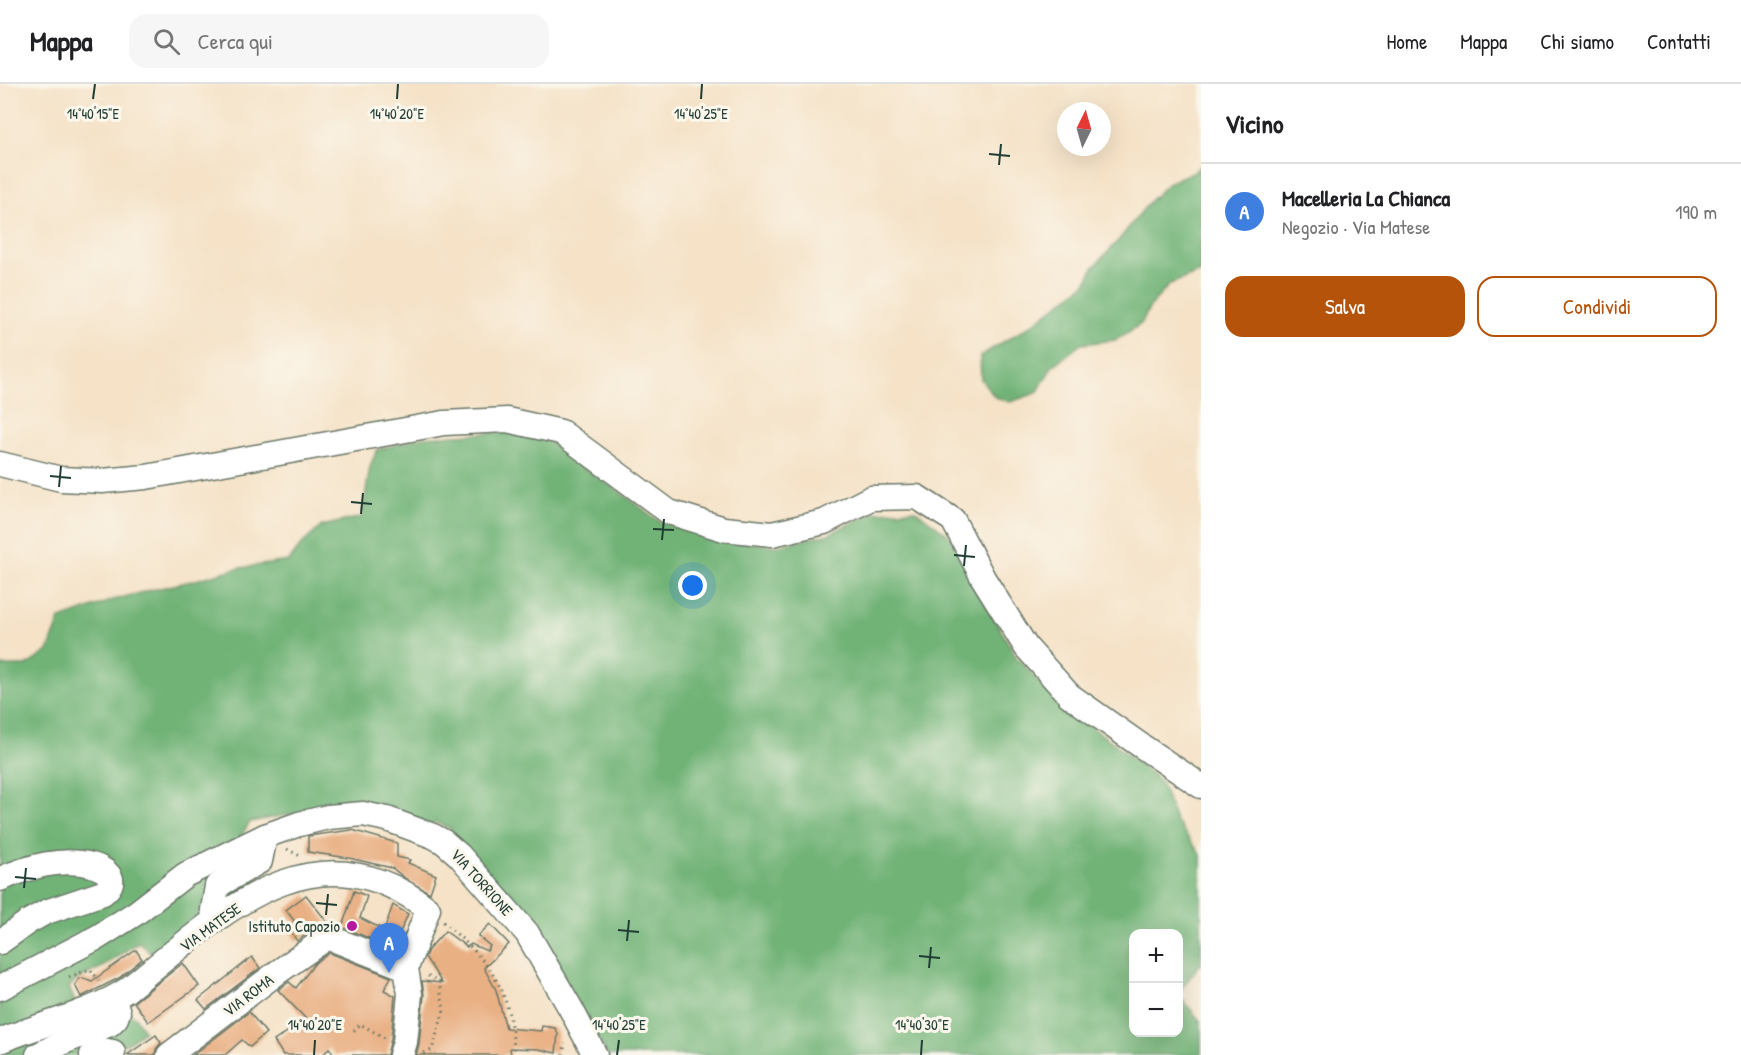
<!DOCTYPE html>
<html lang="it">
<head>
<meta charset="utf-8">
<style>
	body { margin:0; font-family:"Patrick Hand",sans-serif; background:#f6f6f6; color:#202124 }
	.controls { position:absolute; right:18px; bottom:18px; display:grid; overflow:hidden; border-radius:12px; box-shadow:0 6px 24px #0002 }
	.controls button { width:54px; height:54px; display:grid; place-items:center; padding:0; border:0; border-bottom:2px solid #e0e0e0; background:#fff; color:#202124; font:30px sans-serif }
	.compass { position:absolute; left:1057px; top:18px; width:54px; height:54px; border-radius:50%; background:#fff; box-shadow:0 6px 24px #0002; rotate:5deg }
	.you { position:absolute; left:693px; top:502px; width:21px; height:21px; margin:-15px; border:4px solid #fff; border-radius:50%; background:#1a73e8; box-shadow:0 0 0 9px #1a73e833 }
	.badge { display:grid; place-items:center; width:39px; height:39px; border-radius:50%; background:#b45309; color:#fff; font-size:20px; font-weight:700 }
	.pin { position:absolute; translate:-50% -50px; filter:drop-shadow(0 2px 3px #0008) }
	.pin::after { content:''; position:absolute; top:32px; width:21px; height:18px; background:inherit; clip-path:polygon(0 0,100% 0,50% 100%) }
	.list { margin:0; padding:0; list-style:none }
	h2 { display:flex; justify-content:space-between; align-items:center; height:78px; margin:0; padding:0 24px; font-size:26px }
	h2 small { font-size:20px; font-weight:400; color:#757577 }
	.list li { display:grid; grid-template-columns:39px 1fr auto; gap:18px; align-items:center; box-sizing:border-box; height:96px; padding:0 24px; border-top:2px solid #e0e0e0 }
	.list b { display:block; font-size:22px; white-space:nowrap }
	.list p { margin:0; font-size:20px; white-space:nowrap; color:#757577 }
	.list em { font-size:20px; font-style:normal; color:#757577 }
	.actions { display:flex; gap:12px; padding:18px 24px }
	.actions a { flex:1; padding:14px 0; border:2px solid #b45309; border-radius:18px; text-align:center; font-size:21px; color:#b45309 }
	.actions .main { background:#b45309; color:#fff }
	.icon { flex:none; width:33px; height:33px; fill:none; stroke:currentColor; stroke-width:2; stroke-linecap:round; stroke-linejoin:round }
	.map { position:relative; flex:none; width:1201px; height:971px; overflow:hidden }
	header { display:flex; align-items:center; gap:36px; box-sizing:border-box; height:84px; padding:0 30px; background:#fff; border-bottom:2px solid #e0e0e0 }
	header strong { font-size:28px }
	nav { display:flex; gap:33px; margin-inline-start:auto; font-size:21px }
	.search { width:420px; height:54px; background:#f6f6f6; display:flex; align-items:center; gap:15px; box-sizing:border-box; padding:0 21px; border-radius:18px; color:#757577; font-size:22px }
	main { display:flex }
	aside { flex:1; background:#fff }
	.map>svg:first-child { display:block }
	.forest { fill:#71b377; stroke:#487856; stroke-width:1.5 }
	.building { fill:#e9b084 }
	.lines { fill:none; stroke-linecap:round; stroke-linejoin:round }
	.minor-casing { stroke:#6a7767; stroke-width:27 }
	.path { stroke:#6a7767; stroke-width:3; stroke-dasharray:1.5 4.5; stroke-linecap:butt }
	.minor { stroke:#fff; stroke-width:24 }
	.ticks { fill:none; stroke:#1f3d34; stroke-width:2 }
	.poi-dot { fill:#b5179e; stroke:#fbf7ec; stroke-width:2 }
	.labels { text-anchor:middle; stroke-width:6; stroke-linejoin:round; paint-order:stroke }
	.street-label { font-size:16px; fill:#1f3d34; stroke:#fbf7ec }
	.poi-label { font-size:16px; fill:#1f3d34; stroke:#fbf7ec; text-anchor:end }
	.ticks-label { font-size:15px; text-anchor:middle; fill:#1f3d34; stroke:#fbf7ec; stroke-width:6; stroke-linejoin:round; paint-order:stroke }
</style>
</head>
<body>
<header>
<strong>Mappa</strong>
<div class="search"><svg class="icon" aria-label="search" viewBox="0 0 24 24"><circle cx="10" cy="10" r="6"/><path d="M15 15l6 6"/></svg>Cerca qui</div>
<nav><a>Home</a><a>Mappa</a><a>Chi siamo</a><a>Contatti</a></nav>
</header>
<main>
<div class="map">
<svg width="1201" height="971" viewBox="0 0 1201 971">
	<rect width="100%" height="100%" fill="#fbf7ec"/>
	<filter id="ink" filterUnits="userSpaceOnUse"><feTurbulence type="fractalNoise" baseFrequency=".0167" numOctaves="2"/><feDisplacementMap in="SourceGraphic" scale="12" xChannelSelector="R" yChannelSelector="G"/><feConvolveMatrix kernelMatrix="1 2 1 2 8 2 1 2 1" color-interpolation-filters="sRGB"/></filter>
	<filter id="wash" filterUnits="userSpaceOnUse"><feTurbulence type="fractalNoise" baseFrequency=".008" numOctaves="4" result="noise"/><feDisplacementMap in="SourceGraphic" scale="24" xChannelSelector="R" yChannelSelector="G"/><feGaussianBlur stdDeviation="1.35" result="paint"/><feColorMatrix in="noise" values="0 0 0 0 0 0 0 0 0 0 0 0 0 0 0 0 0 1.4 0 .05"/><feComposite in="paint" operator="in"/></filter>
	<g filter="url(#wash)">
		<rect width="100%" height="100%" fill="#f5e2c7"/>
		<!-- forest -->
		<g class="forest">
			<path d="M1201,81v107l-31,12 -19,21 -10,19 -25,16 -35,4 -29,23 -15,26 -27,9 -15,-5 -14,-18 -1,-23 50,-30 56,-43 7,-15 25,-27 32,-40 20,-19 25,-11z"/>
			<path d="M507,348l36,5 33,27 40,25 44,33 49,16 66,8 54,-12 45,-22 41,-2 34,25 29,56 39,67 41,44 61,45 42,35 14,38 26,35v110h-2l-20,27 -1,-58h-44v98h44l1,-37 22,27v33h-593l-58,-96 -100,-125 1,-5 -16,-7 -4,3 -134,-12 -47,9 -14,22 5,52 -82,54 -9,2 -11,-10 -37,25 -22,11 -11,9 10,25 46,-2 11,8 8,13 -19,14 -20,-7 -24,17h-81v-389h26l22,-15 12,-32 53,-19 38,-10 45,-10 38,-11 55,-8 12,-16 21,-19 40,-9 8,-51 7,-16 46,-13z"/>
		</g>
		<g id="blocks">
			<!-- building -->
			<g class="building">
				<path d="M352,746l45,13v14l13,3 -2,3 28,12 -6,18 -20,-11 -18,-14 -43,-10 -41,-6v-16z"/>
				<path d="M354,807l13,5 -7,22 24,12 9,-25 15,9 -15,34 -51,-21z"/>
				<path d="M306,811l22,28 -8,2 -23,16 -9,-13 7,-6 -9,-12z"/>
				<path d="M490,840l19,20 -25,24 12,22 10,38 35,3 1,-5 13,2 3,6 -2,19 -18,-4 -28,-1 1,7h-95l3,-11 5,-49 -2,-14 20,2 -17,-26 3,-7 17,-19 22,16 4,-3 16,7 3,-5 -12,-10z"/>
				<path d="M136,866l6,9 -23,19 -38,19 -6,-12 4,-6 4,-1 9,3z"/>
				<path d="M330,869l61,24 -7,13 11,6 -4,43 -4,16h-52l-6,-7 -6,7h-40l-9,-14 32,-22 -28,-29 11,-8 7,6 19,-25z"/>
				<path d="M252,873l8,11 -54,41 -8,-9z"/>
				<path d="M183,879l16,23 -51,36 -14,-20z"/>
				<path d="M249,928l17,21 -16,14 -8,-7 -17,15h-32z"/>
				<path d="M156,951l5,8 -5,6 -1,6h-28z"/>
			</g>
		</g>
	</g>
	<g filter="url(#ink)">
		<use href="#blocks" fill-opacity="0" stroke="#6a7767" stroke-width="1.5"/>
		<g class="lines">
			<defs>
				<g id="minor">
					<path d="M0,380l61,15 41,2 44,-4 298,-54 63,-3 54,12 108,80 55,17 48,5 52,-12 47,-24 46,-1 36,23 30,58 43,69 43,48 71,50 61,41"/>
					<path d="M0,795c29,-12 61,-22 92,-14 6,2 12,4 16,9 7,8 1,14 -5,19l-57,19 -18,10 -28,20"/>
					<path d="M215,836l-2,-10 4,-24 43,-25 5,-25"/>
					<path d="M0,904l98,-51 38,-24 49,-38 80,-39 34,-12 29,-7 35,-3 24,5 46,17 11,6 15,13 68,78 44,76 24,46"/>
					<path d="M0,957c43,-18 87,-26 127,-51 90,-72 185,-171 301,-81l-22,59 4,26 -5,48 -4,13"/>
					<path d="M38,971l28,-14 44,-17 6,-6 2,-6 -5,-13"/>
					<path d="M92,971l10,-5 11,2"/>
					<path d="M169,971l109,-83 50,-35 78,31"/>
				</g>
			</defs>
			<!-- minor casing -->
			<use href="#minor" class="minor-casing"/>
			<!-- path -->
			<g class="path">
				<path d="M287,765l13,7"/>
				<path d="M443,838c26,22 53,47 63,81 5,17 7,35 9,52"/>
				<path d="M69,893l21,-8 11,14"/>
				<path d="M354,947l6,-7 25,14"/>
				<path d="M424,969l8,-3 12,-40 -5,-28 -11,-6"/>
				<path d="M563,971l2,-12"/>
			</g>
			<!-- minor -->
			<use href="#minor" class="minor"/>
		</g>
	</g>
	<!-- ticks -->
	<path class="ticks" d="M93,15l2,-15M397,15l1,-15M701,15l1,-15M989,70l21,2M999,81l2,-21M50,392l21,2M59,403l2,-21M351,418l21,2M361,430l2,-21M653,445l21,1M662,456l2,-21M954,471l21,2M964,482l2,-21M15,793l21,2M24,804l2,-20M316,819l21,2M326,831l2,-21M618,846l21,2M627,857l2,-21M919,872l21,2M929,884l2,-21M314,971l1,-15M617,971l2,-15M921,971l1,-15"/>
	<!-- markers -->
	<circle class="poi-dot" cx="352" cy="842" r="6"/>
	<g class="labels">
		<!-- street labels -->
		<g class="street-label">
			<text transform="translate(482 798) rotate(48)" y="6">VIA TORRIONE</text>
			<text transform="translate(210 843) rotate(-36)" y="6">VIA MATESE</text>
			<text transform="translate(248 911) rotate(-37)" y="6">VIA ROMA</text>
		</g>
		<!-- poi labels -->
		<g class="poi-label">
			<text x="340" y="848">Istituto Capozio</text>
		</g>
	</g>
	<g class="ticks-label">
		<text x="93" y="35">14°40'15"E</text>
		<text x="397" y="35">14°40'20"E</text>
		<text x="701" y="35">14°40'25"E</text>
		<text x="315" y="946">14°40'20"E</text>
		<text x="619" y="946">14°40'25"E</text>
		<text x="922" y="946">14°40'30"E</text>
	</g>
</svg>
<div class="controls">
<button>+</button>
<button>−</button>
</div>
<svg class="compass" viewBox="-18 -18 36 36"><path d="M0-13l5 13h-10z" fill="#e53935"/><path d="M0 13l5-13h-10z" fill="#757577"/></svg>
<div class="you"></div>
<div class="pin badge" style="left:389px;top:889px;background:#3f7fe0">A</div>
</div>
<aside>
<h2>Vicino<small></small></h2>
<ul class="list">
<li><span class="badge" style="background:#3f7fe0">A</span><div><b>Macelleria La Chianca</b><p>Negozio · Via Matese</p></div><em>190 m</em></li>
</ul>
<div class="actions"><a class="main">Salva</a><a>Condividi</a></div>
</aside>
</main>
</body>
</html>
